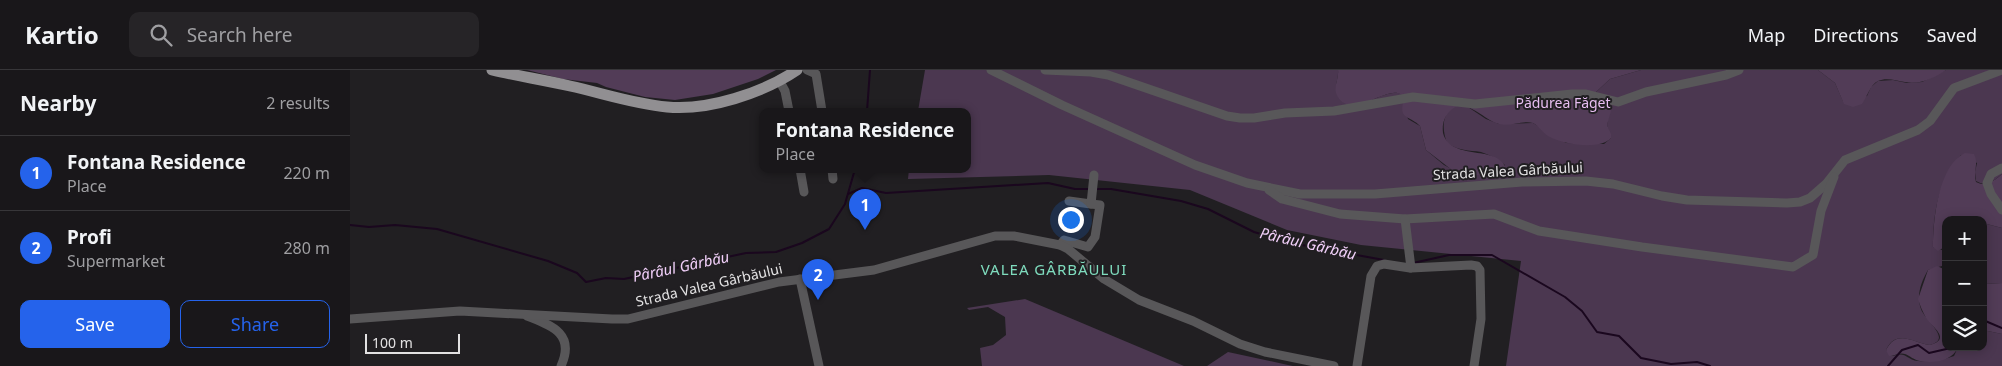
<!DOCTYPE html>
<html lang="en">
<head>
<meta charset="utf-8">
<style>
	body { margin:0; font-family:"Noto Sans",sans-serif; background:#262427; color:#f1f3f6 }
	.controls { position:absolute; right:15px; bottom:15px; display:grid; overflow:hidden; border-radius:10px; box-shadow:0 2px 12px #0003 }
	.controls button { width:45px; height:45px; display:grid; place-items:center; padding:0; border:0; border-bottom:1px solid #373639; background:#19171a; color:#f1f3f6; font:25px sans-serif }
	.scale { position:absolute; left:15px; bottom:12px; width:95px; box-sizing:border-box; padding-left:5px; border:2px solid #e2e1e2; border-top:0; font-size:14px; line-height:18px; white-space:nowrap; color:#e2e1e2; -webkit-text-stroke:4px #211f22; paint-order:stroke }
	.you { position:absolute; left:720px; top:149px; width:18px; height:18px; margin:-12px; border:4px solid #fff; border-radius:50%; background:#1a73e8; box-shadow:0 0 0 8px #1a73e833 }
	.badge { display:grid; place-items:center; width:32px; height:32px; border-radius:50%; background:#2563eb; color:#fff; font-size:16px; font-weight:700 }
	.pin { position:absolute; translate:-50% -41px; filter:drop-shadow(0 1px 2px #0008) }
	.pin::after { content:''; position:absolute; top:26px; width:18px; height:15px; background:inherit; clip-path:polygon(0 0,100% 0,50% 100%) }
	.popup { position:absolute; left:409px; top:38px; width:212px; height:65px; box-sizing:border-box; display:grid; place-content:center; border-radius:10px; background:#19171a; filter:drop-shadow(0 1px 4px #0005); font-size:16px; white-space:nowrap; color:#9f9fa2 }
	.popup b { font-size:19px; color:#f1f3f6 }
	.popup::after { content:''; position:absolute; left:50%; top:100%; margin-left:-10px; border:10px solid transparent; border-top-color:#19171a }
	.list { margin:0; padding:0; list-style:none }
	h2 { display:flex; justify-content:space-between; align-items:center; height:65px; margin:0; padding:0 20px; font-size:21px }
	h2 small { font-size:16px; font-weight:400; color:#9f9fa2 }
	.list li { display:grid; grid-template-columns:32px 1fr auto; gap:15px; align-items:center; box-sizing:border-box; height:75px; padding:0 20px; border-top:1px solid #373639 }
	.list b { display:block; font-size:19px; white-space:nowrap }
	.list p { margin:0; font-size:16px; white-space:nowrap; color:#9f9fa2 }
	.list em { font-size:16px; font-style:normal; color:#9f9fa2 }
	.actions { display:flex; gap:10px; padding:15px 20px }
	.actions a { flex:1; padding:11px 0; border:1px solid #2563eb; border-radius:10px; text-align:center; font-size:18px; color:#2563eb }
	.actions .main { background:#2563eb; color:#fff }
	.icon { flex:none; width:28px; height:28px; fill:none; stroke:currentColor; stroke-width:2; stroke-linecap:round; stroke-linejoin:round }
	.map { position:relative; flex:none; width:1652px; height:296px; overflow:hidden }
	header { display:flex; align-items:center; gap:30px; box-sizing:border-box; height:70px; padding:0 25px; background:#19171a; border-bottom:1px solid #373639 }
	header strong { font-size:24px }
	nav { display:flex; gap:28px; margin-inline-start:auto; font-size:18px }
	.search { width:350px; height:45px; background:#262427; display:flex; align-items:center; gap:12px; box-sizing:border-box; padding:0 18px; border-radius:10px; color:#9f9fa2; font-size:19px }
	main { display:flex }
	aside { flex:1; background:#19171a }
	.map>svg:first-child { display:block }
	.green { fill:#4b3750 }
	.forest { fill:#523c57 }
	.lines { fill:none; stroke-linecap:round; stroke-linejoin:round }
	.stream { stroke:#1a071e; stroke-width:2 }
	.minor { stroke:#585759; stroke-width:9 }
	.major { stroke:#918f92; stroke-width:11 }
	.labels { text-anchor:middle; stroke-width:4; stroke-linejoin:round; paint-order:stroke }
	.park-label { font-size:14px; fill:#e7bef1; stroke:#211f22 }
	.street-label { font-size:14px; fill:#e2e1e2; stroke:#211f22 }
	.water-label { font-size:15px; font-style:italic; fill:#f2d0fa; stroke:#211f22 }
	.neighbourhood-label { font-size:15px; letter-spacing:1px; fill:#7fdcbe; stroke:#211f22 }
</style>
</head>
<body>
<header>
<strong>Kartio</strong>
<div class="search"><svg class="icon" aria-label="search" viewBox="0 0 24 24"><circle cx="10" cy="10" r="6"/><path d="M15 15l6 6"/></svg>Search here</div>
<nav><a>Map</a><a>Directions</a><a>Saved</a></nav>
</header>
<main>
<aside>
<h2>Nearby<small>2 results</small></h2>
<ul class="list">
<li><span class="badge">1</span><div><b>Fontana Residence</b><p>Place</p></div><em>220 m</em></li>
<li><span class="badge">2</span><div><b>Profi</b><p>Supermarket</p></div><em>280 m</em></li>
</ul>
<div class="actions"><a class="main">Save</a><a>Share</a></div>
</aside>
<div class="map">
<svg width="1652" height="296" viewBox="0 0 1652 296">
	<rect width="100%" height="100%" fill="#211f22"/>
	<!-- green -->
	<g class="green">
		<path d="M575,0h413c1,8 -4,15 -1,23 10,30 48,-7 64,1l7,25 12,7 6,24 18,15 17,9 24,1 10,3 10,-13c-7,-6 -15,-10 -24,-13 -12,-2 -23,-1 -34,-9 -5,-14 -6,-29 9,-38h9l21,14 13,5 34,-1 33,20 38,1 7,-6 -4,-13 3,-18 -8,-5 -6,-10 14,-13 31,-9h177l17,13 8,18 24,-5 4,-9 7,-6 15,-1 14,3 15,-1 24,-12h56v104c-8,7 -16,13 -26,7l-1,-9 2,-9 -16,-8c-23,25 -28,59 -28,92l9,3 4,-4v24l-4,-4 -14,4c-7,12 -12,26 -7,39 4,12 32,30 9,36 -16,-2 -34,-17 -44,5l6,6c15,-5 13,3 26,5 12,1 25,-1 36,-5l4,-9h25v-17l19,4v32h-496l15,-105 -160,-16 -74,-15 -97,-40 -141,-15 -141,4 1,-10h59v-58h-50z"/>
		<path d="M1633,153l19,5v55l-19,1z"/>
		<path d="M675,229l159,67h-202l-2,-18 13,-3 13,-10 -1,-18 -17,-10 -19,3 -2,-2z"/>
		<path d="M878,282l60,13 5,1h-86z"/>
	</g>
	<!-- forest -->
	<g class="forest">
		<path d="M177,0h249l-18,9 -45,15 -38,6 -30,-3 -39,-10 -9,-4 -34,-4z"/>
		<path d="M988,0h303l-31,9 -14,13 6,10 8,5 1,4 -4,14 4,9v4c-11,13 -50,6 -63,-2 -6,-4 -9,-10 -15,-13 -11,-3 -22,4 -34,1 -16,-4 -35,-30 -50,-12 -5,6 -7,12 -6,21 8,31 63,8 64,42l-8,4 -14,-4h-19l-14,-5 -26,-20 -6,-24c-12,-12 -22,-5 -16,-28 -11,-21 -55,29 -68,-5 -2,-8 3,-15 2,-23z"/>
		<path d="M1468,0h128c-11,8 -27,15 -41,12 -9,-1 -18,-5 -27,-1 -8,4 -11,16 -16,23l-9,3 -9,-3 -9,-21z"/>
		<path d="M1615,83l9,1c5,9 -1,18 2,28 10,5 18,-1 26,-8v54l-19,-5v-3h-37v26l-8,5 -5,-4c0,-26 5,-82 32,-94z"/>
		<path d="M1587,196l9,4v77h12c-5,14 -25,17 -38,14 -6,-1 -10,-5 -15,-7 -5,-2 -11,2 -16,2l-3,-6c11,-22 28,-7 44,-5 22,-6 2,-18 -4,-27 -3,-6 -6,-12 -8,-19l10,-29z"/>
		<path d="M1652,213v51l-19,-4v-46z"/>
	</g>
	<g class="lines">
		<!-- stream -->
		<g class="stream">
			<path d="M517,41l3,-41"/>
			<path d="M747,119h14l70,12 27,8 46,23 37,11 93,17"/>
			<path d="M498,124l14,-6 24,5 162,-10 27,6h14"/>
			<path d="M0,155l19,2 26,-2 42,4 111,32 29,12 9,9 20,-4 18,1 122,-26 30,-1 26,-9 27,-14 16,-25 10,-35"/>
			<path d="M1063,193l36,-8h43l73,42 17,14 15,21 22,4 22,22 30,6 26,-2 13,4"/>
			<path d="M1633,250l19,8"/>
			<path d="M1538,296l14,-16 16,-5 11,8 26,-6"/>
		</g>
		<!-- minor -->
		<g class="minor">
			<path d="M457,0l9,4 6,37"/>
			<path d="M641,0l71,35 133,60 52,18 53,11h75l147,-12 64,-1 27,3 49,12 25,4 100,3 13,-1 10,-4 16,-14 19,-24 73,-30 12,-9 24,-33 48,-18"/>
			<path d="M695,0l46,2 17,3 119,41 13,2h14l31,-5 49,-2 79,-14 62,7 97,-10h14l32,8 28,-10 80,-17 13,-5"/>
			<path d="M429,10l6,11 4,20"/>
			<path d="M1652,98l-11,6 -4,9 4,11 11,16"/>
			<path d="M450,99l4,23"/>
			<path d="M482,99l1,10"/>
			<path d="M919,120l13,9 58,15 65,5 89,-5 45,17 103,16 151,20 20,-12 8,-44 13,-34"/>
			<path d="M719,131l22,3"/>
			<path d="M1055,149l6,49 60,-3 6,1 3,4 1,49 -7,47"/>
			<path d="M710,175l4,-5 24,7 7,-10 5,-32 -9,-1 3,-29"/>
			<path d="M450,209l19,87"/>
			<path d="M177,246c23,9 49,17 34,50"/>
			<path d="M0,249l110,-8 152,8h16l151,-37 95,-12 121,-34h19l46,9 8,4 36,30 35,21 54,21 47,23 25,8 69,14"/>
			<path d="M1007,296l14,-90 6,-10 7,-2 26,4"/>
		</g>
		<!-- major -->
		<path class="major" d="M142,0c26,6 52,10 78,16 32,7 64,18 97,21 41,4 96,-14 130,-37"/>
	</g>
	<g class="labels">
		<!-- park labels -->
		<g class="park-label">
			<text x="1213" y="38">Pădurea Făget</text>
		</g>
		<!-- street labels -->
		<g class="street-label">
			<text transform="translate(1158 101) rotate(-3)" y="5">Strada Valea Gârbăului</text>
			<text transform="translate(359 215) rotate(-13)" y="5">Strada Valea Gârbăului</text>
		</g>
		<!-- water labels -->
		<g class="water-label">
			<text transform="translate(958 174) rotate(13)" y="5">Pârâul Gârbău</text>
			<text transform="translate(331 197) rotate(-12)" y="5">Pârâul Gârbău</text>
		</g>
		<!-- neighbourhood labels -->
		<g class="neighbourhood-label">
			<text x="704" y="205">VALEA GÂRBĂULUI</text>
		</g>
	</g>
</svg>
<div class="controls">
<button>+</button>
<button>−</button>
<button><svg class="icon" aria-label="layers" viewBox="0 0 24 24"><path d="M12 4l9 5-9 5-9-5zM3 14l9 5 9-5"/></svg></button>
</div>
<div class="scale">100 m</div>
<div class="you"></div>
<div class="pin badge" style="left:515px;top:160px">1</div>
<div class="popup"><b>Fontana Residence</b>Place</div>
<div class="pin badge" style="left:468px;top:230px">2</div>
</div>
</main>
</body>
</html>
